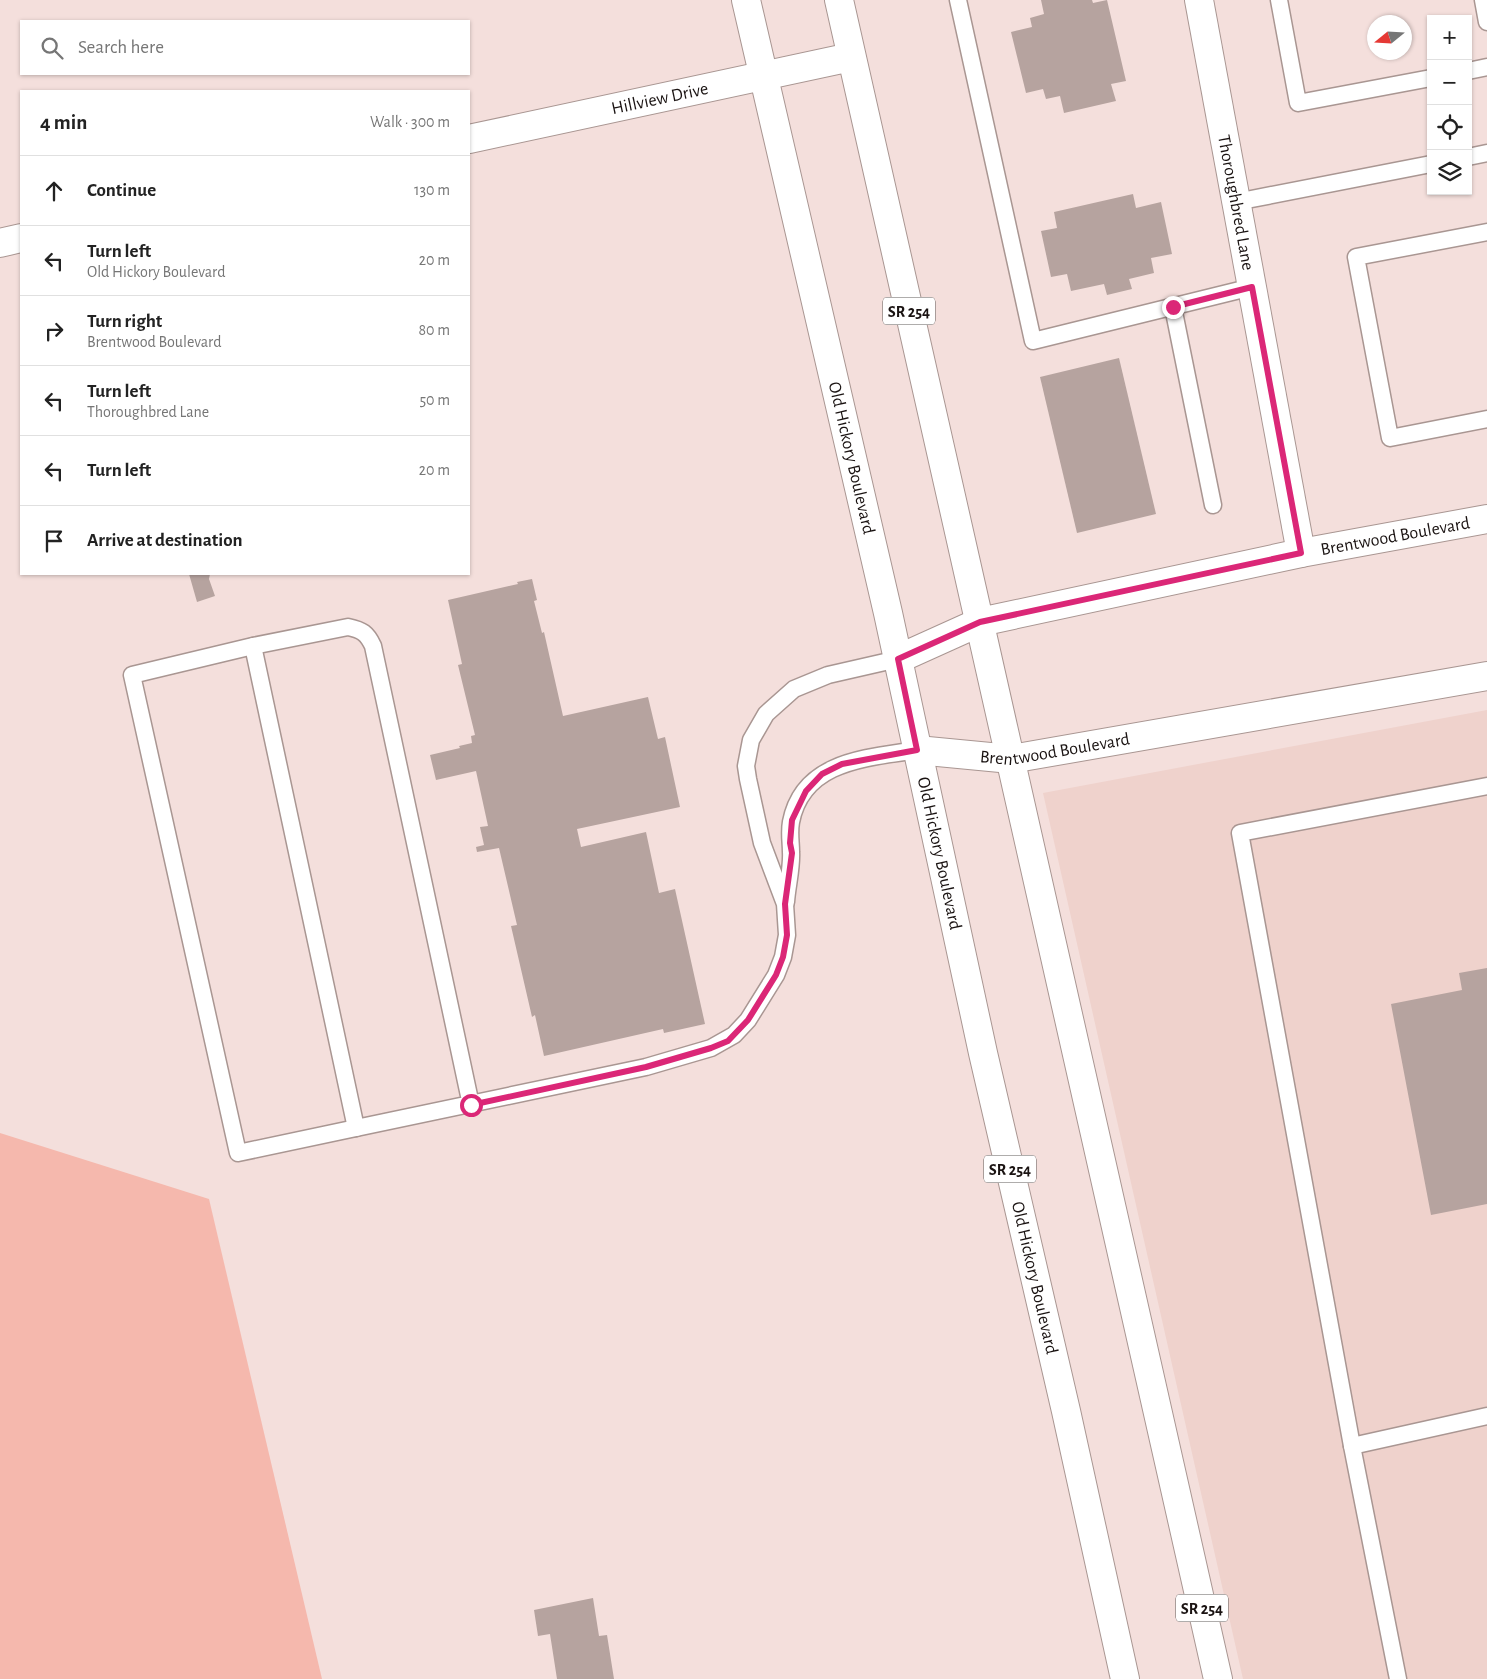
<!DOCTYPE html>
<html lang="en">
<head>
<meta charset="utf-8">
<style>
	body { margin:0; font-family:"Alegreya Sans",sans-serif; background:#f6f6f6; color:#222 }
	.controls { position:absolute; right:15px; top:15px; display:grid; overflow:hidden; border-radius:0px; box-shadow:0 1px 4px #0004 }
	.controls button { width:45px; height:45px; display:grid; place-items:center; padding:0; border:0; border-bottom:1px solid #e0e0e0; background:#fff; color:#222; font:25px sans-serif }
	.compass { position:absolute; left:1367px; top:15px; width:45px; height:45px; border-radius:50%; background:#fff; box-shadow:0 1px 4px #0004; rotate:252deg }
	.stop { position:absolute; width:15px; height:15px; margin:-11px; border:4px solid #db2777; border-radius:50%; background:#fff }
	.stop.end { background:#db2777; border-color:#fff; box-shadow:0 1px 5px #0008 }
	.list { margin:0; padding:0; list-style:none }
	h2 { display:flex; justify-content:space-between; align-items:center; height:65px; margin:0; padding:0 20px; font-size:21px }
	h2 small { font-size:16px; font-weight:400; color:#767676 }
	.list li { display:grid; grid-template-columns:32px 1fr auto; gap:15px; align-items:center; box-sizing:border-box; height:70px; padding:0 20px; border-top:1px solid #e0e0e0 }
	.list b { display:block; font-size:19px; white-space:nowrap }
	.list p { margin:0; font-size:16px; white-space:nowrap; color:#767676 }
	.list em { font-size:16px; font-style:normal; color:#767676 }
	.icon { flex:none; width:28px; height:28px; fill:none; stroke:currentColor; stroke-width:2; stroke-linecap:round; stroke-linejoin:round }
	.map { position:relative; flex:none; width:1487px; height:1679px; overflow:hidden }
	.search { position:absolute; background:#fff; box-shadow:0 1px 4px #0004; left:20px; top:20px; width:450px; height:55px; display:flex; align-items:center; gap:12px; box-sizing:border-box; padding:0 18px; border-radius:0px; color:#767676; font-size:19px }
	.panel { position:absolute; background:#fff; box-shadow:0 1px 4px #0004; left:20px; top:90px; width:450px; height:485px; border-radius:0px }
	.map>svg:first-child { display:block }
	.built { fill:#efd2cc }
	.green { fill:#f5b8ad }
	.building { fill:#b6a39f }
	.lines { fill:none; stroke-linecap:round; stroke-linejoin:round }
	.lane-casing { stroke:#a99692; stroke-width:19 }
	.street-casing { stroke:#a99692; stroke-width:30 }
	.primary-casing { stroke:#a99692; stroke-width:30 }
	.lane { stroke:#fff; stroke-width:16 }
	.street { stroke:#fff; stroke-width:28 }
	.primary { stroke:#fff; stroke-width:28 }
	.route { stroke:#db2777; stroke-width:6 }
	.labels { text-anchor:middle; stroke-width:4; stroke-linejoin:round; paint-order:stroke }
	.shield { fill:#fff; stroke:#5f5a59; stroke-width:1 }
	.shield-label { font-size:16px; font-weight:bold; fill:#1a1312 }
	.street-label { font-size:18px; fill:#1a1312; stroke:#fff }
</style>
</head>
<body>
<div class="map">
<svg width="1487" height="1679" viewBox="0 0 1487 1679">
	<rect width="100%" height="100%" fill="#f4dfdc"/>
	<!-- built -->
	<path class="built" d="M1487,710v969h-244l-200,-886z"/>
	<!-- green -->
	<path class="green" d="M0,1133l209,66 113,480h-322z"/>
	<!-- building -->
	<g class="building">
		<path d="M1041,0h51l1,3 14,-3 19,81 -15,3 5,17 -52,12 -4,-17 -14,3 -3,-10 -17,4 -15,-61 21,-5 -2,-9 14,-4z"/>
		<path d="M1133,194l3,14 25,-6 11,52 -21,4 3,15 -25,6 3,10 -25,6 -3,-11 -33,7 -4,-17 -16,3 -10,-46 16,-3 -3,-16z"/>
		<path d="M1119,358l37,156 -79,19 -37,-156z"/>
		<path d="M189,574h21l-1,5 6,17 -18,6z"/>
		<path d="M532,579l5,21 -3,1 8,32 2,-1 19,84 85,-19 10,42 7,-2 15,70 -103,22 4,18 65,-15 13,61 16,-4 30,135 -41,9 -1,-4 -119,27 -9,-41 -3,2 -21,-91 6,-1 -18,-77 -22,4 -1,-5 8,-2 -4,-18 8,-1 -12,-55 -40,9 -6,-25 30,-7 -1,-2 13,-3 -1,-7 4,-1 -17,-70 4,-1 -14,-64 70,-16 -1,-2z"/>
		<path d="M1487,968v236l-56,11 -40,-211 71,-14 -3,-17z"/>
		<path d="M593,1598l6,38 8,-1 7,44h-57l-7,-45 -12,2 -4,-26z"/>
	</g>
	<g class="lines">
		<defs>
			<g id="lane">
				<path d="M958,0l75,341 219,-54"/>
				<path d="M1279,0l19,103 133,-25"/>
				<path d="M1483,0l4,22"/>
				<path d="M1468,71l19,-4"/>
				<path d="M1468,157l19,-4"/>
				<path d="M1236,202l195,-38"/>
				<path d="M1487,232l-131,25 34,181 97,-19"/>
				<path d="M1173,307l40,198"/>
				<path d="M253,646l-121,29 106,478 118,-25"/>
				<path d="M786,902c1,-16 6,-34 5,-50 0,-10 -2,-19 0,-30 12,-62 77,-64 126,-72"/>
				<path d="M471,1105l-98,-459c-6,-13 -11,-16 -25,-19l-95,19 103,482 290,-61 65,-19 23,-13 14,-15 28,-45 7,-18 4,-22 -2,-31 -23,-61 -14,-64 -2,-13 5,-26 15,-26 28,-25 34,-14 70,-16"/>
				<path d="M1352,1446l135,-30"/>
				<path d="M1398,1679l-46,-233 -112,-613 247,-47"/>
			</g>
			<g id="street">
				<path id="s1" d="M1199,0l102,553"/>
				<path id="s2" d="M469,139l382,-82"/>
				<path d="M0,243l21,-5"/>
				<path id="s3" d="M898,659l82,-37 321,-69 186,-34"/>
				<path id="s4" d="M917,750l94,9 476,-83"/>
			</g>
			<g id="primary">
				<path id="s5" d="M746,0l142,613 95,440 83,358 59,268"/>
				<path d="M839,0l379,1679"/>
			</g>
		</defs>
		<!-- lane casing -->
		<use href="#lane" class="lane-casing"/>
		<!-- street casing -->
		<use href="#street" class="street-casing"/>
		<!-- primary casing -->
		<use href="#primary" class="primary-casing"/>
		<!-- lane -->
		<use href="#lane" class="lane"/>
		<!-- street -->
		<use href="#street" class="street"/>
		<!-- primary -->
		<use href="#primary" class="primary"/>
	</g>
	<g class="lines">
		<!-- route -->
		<path class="route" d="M471,1105l175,-38 65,-19 17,-7 20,-21 28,-45 7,-18 4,-22 -2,-31 7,-51 -2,-10 2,-23 14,-29 16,-17 20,-10 75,-14 -19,-91 82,-37 321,-69 -49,-266 -79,20"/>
	</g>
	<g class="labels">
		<!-- shield labels -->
		<g class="shield">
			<rect x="883" y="297.5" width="52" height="27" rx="4"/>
			<rect x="984" y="1155.5" width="52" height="27" rx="4"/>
			<rect x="1176" y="1594.5" width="52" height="27" rx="4"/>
		</g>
		<g class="shield-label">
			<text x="909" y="317">SR 254</text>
			<text x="1010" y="1175">SR 254</text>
			<text x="1202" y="1614">SR 254</text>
		</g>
		<!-- street labels -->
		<g class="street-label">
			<text dy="6" stroke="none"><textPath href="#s2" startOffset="195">Hillview Drive</textPath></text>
			<text dy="6" stroke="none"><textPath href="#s1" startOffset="206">Thoroughbred Lane</textPath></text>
			<text dy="6" stroke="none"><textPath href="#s5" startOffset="470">Old Hickory Boulevard</textPath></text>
			<text dy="6" stroke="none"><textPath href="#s3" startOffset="514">Brentwood Boulevard</textPath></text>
			<text dy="6" stroke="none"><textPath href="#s4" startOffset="139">Brentwood Boulevard</textPath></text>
			<text dy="6" stroke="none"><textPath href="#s5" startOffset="875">Old Hickory Boulevard</textPath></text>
			<text dy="6" stroke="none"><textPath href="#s5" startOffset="1310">Old Hickory Boulevard</textPath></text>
		</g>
	</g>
</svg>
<div class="controls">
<button>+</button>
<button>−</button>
<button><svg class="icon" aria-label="locate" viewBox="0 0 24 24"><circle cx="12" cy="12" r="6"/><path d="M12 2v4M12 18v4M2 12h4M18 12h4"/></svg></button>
<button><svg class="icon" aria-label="layers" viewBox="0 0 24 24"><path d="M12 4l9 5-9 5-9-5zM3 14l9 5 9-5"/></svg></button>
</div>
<svg class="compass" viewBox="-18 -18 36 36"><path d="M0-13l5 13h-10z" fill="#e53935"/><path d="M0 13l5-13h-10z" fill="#767676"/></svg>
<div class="stop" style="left:471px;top:1105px"></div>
<div class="stop end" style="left:1173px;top:307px"></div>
<div class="search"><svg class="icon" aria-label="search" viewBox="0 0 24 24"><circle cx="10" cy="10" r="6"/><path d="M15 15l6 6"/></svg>Search here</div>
<section class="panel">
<h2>4 min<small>Walk · 300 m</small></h2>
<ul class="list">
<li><svg class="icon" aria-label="ahead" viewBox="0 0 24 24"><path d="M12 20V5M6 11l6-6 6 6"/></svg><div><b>Continue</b></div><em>130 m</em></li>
<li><svg class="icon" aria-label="left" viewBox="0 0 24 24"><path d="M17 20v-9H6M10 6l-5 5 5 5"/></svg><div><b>Turn left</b><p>Old Hickory Boulevard</p></div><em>20 m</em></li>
<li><svg class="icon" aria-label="right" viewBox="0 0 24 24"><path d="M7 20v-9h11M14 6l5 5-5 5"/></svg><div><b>Turn right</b><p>Brentwood Boulevard</p></div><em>80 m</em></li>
<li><svg class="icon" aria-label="left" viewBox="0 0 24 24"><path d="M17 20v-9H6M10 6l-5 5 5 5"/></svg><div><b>Turn left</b><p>Thoroughbred Lane</p></div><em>50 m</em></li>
<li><svg class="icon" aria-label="left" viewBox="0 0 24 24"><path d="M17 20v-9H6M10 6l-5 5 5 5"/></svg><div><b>Turn left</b></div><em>20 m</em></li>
<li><svg class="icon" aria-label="arrive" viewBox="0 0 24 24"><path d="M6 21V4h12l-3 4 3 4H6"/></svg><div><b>Arrive at destination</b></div></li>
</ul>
</section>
</div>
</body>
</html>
